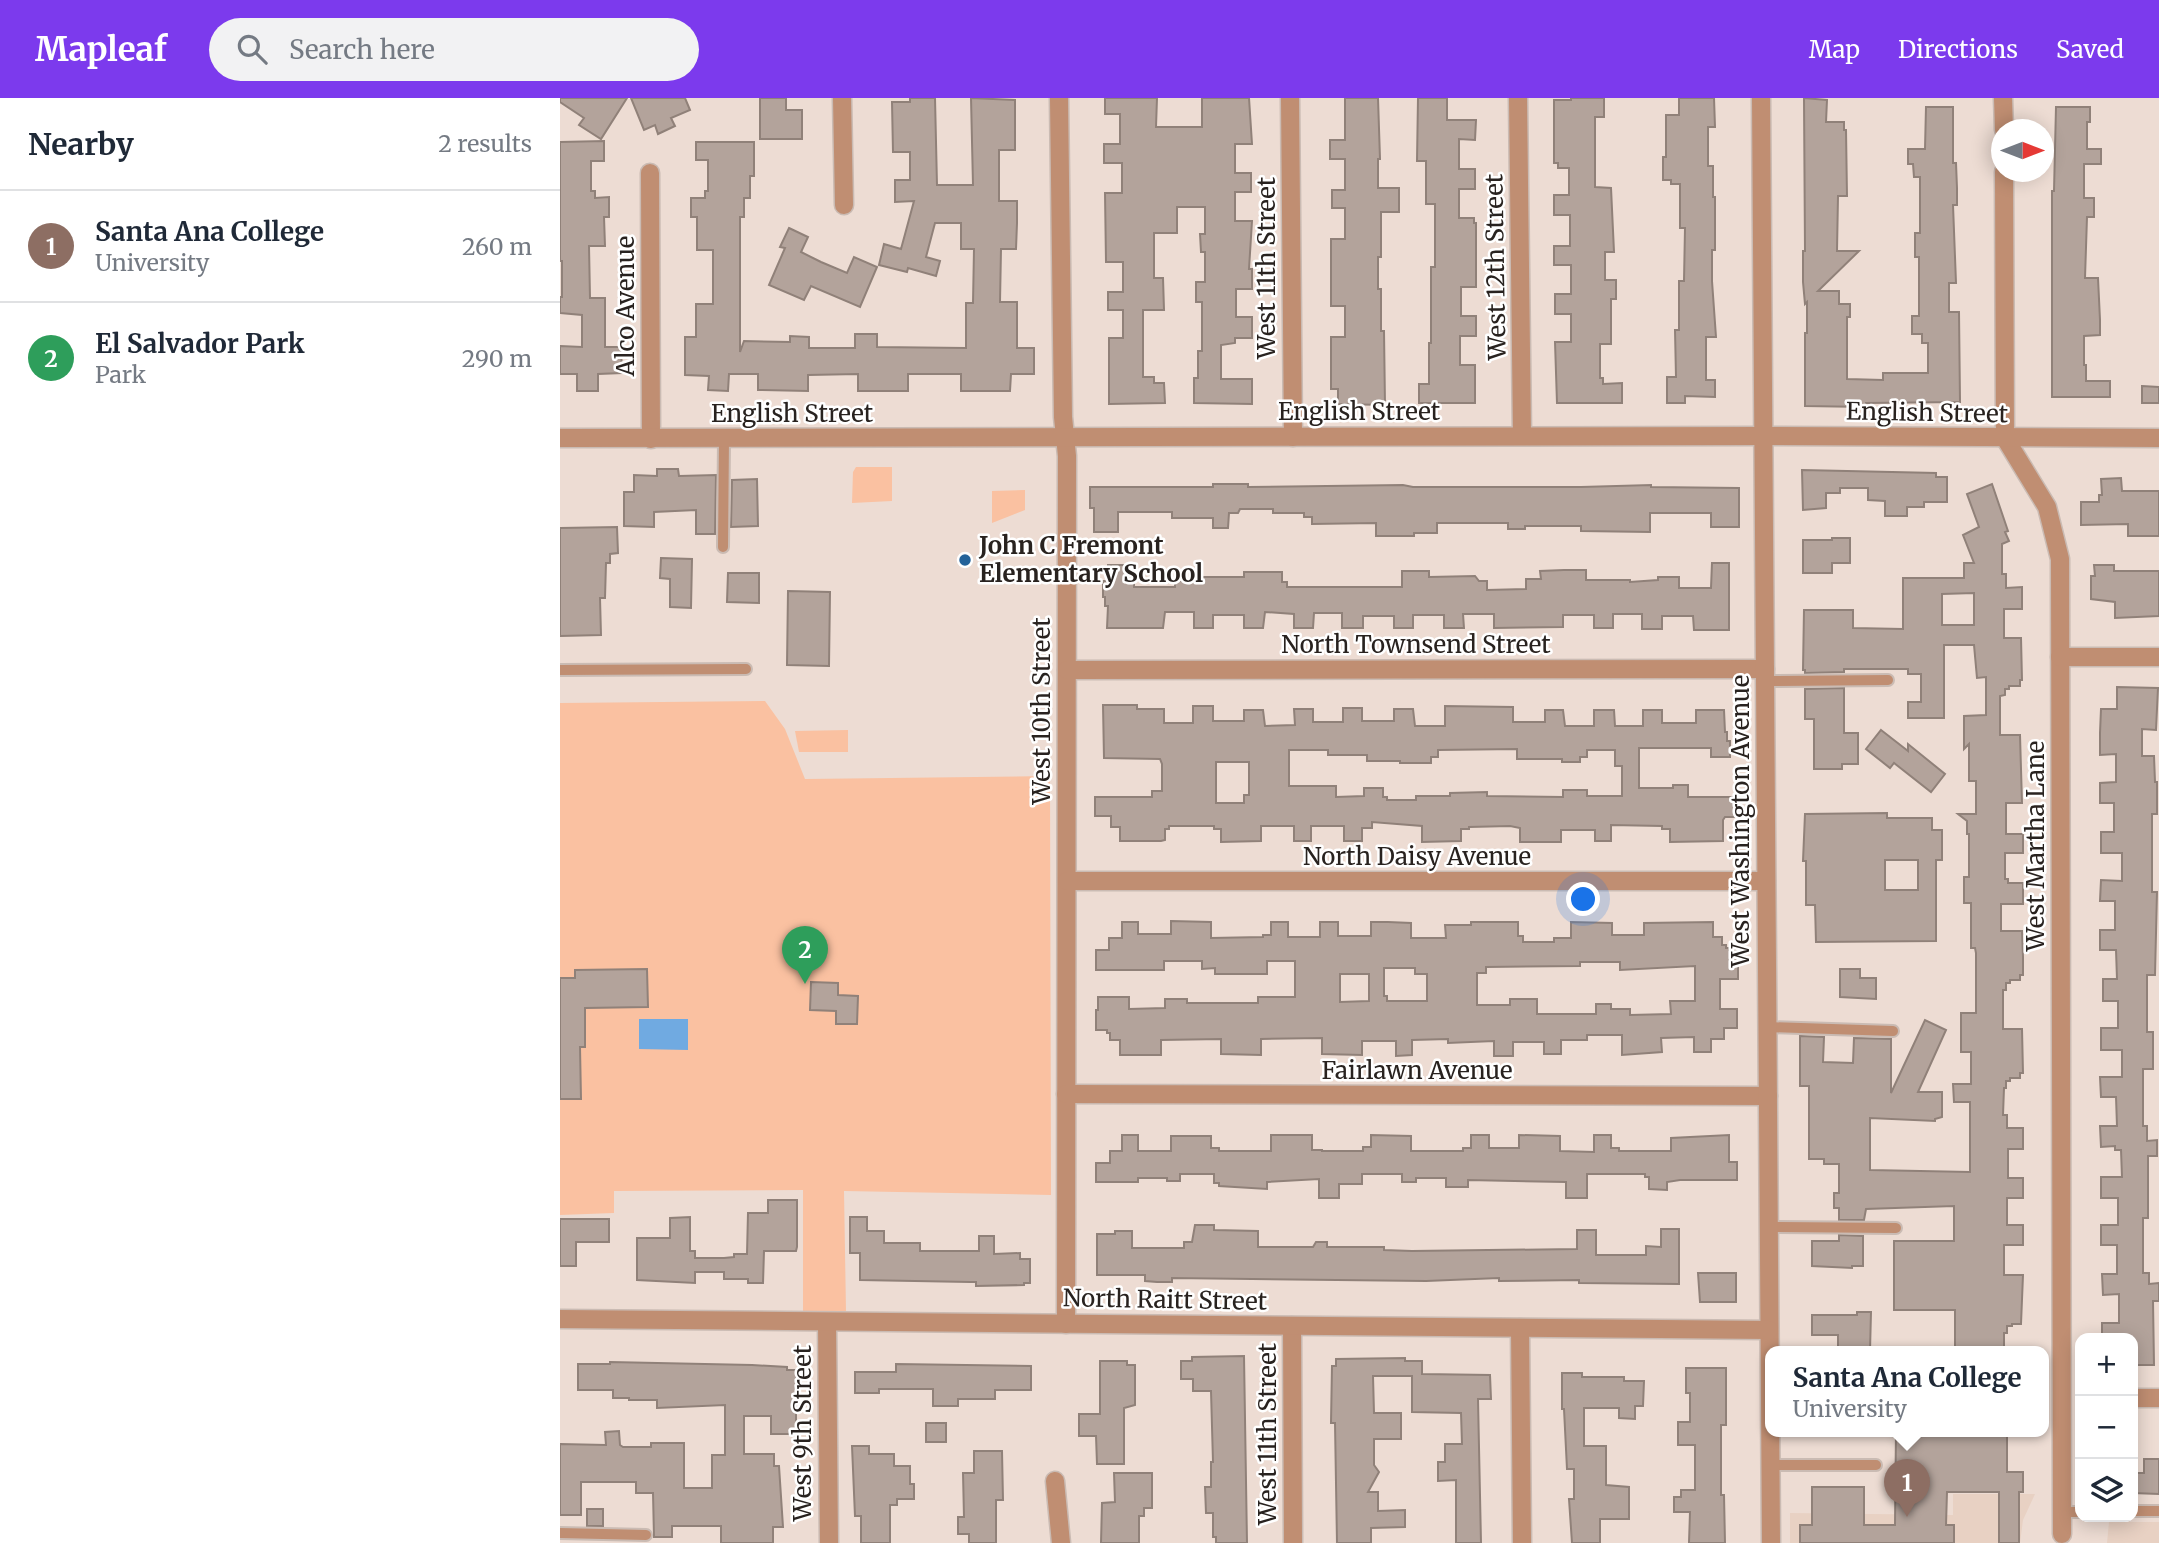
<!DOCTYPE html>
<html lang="en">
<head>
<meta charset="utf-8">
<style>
	body { margin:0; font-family:Merriweather,serif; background:#f2f2f3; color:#1f2937 }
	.controls { position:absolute; right:21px; bottom:21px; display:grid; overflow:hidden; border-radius:14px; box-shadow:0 4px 18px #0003 }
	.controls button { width:63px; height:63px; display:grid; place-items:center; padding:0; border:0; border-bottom:2px solid #e0e1e3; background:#fff; color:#1f2937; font:35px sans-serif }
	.compass { position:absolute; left:1431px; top:21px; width:63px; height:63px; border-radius:50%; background:#fff; box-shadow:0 4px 18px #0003; rotate:90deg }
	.you { position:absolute; left:1024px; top:802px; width:24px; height:24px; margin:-18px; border:5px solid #fff; border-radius:50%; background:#1a73e8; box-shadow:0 0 0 10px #1a73e833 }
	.badge { display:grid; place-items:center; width:46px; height:46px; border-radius:50%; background:#7c3aed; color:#fff; font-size:23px; font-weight:700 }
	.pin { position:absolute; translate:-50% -58px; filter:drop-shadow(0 2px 4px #0008) }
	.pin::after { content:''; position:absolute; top:37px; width:24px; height:21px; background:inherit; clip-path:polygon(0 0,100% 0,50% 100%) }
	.popup { position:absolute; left:1205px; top:1248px; width:284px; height:91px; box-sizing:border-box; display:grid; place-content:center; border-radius:14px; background:#fff; filter:drop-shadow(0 2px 5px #0005); font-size:23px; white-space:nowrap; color:#747a83 }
	.popup b { font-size:26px; color:#1f2937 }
	.popup::after { content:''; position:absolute; left:50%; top:100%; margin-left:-14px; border:14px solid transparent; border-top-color:#fff }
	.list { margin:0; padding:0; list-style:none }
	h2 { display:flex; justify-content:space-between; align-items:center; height:91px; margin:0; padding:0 28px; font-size:30px }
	h2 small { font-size:23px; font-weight:400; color:#747a83 }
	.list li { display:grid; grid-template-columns:46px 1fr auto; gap:21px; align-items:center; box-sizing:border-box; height:112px; padding:0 28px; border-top:2px solid #e0e1e3 }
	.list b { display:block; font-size:26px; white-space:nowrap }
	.list p { margin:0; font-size:23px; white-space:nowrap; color:#747a83 }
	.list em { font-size:23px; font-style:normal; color:#747a83 }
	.icon { flex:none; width:38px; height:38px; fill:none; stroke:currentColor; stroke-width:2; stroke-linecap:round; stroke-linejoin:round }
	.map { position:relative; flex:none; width:1599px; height:1445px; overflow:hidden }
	header { display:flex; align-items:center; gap:42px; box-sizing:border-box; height:98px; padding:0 35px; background:#7c3aed; color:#fff }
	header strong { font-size:33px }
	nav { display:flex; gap:38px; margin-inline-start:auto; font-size:24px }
	.search { width:490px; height:63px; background:#f2f2f3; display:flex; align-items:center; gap:18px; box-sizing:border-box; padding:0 24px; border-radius:38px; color:#747a83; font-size:26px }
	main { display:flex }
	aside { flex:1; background:#fff }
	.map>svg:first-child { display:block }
	.built { fill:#e8d1c3 }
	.green { fill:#fac1a1 }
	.water { fill:#70aae1 }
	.building { fill:#b3a39b; stroke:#908179; stroke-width:2; fill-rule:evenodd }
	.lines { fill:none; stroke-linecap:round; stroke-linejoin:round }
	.service-casing { stroke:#cabbb3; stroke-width:14 }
	.minor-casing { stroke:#cabbb3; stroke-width:21 }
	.tertiary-casing { stroke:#cabbb3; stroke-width:21 }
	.service { stroke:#c08e72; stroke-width:10 }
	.minor { stroke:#c08e72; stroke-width:18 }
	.tertiary { stroke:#c08e72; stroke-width:18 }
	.poi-dot { fill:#246299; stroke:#fff; stroke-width:2.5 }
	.labels { text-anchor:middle; stroke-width:5; stroke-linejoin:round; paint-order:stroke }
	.street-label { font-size:24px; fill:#28221f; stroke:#fff }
	.poi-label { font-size:24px; font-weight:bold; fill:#28221f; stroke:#fff; text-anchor:start }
</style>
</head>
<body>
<header>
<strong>Mapleaf</strong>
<div class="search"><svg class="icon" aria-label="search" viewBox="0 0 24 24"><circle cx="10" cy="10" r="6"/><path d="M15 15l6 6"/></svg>Search here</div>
<nav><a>Map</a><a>Directions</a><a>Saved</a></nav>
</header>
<main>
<aside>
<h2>Nearby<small>2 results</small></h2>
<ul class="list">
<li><span class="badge" style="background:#8d6e63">1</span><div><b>Santa Ana College</b><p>University</p></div><em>260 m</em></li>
<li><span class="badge" style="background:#2e9e5b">2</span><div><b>El Salvador Park</b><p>Park</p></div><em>290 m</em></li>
</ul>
</aside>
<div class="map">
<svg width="1599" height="1445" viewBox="0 0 1599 1445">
	<rect width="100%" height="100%" fill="#eddcd3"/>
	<!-- built -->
	<g class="built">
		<path d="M1393,1396h82l-12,26 -3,23h-230v-30l163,2z"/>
		<path d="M1549,1424h50v21h-52z"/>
	</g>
	<!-- green -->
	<g class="green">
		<path d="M296,369h36v34l-40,2 1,-31z"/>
		<path d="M465,392v20l-33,13v-32z"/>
		<path d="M205,603l20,28 20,50 245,-3 1,419 -207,-4 2,120 -43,1v-122l-189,1v22l-54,2v-512z"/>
		<path d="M288,632v22h-49l-4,-21z"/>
	</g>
	<!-- water -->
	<path class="water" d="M79,921h49v31l-49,-1z"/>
	<!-- building -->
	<g class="building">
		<path d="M0,0h67l-26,41 -22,-14 5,-7 -24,-16z"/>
		<path d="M71,0h54l5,12 -19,8 4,8 -17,8 -3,-9 -11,5z"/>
		<path d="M200,0h26v12h16v29h-42z"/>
		<path d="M350,0h25l2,87h36l-2,-87 44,2v50h-16v51h18v22l-1,26h-15l-1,53h17v46h17v26h-23l-1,17h-49v-17h-53v17h-50v-17l-50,1v16l-50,-1v-16h-29l-1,17 -20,-1 1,-14 -24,-1v-38h11v-33h17v-54h-16v-33h-6v-19h14v-7h3v-31h-12v-18h58v34h-4v22h-6v19h-4v135l4,-11 46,1v-6l19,1v11h46v-14h22v13l89,1v-45h7l1,-54h-13v-26h-26l-9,34 14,4 -4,15 -28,-8 -1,4 -28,-7 5,-21 17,5 13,-48 -19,1v-22h15v-28h-17l-1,-50h18z"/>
		<path d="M545,0h52l-1,29h46v-29h47l3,46h-17v29h16v19h-16v29h17l-3,48h3v20h-16v28h16v21h-17v5l-14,2v34h31v25l-58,-1v-25h4v-27h4v-49h-6v-20h9v-30h-4l-1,-18h5v-27h-28v26h-23v45h9l1,32h-21v67h11v6h10l1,20 -56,1v-66h14v-28h-15v-18h15v-30h-17l-1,-69h17v-30h-18v-19h16v-30h-15z"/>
		<path d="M785,0h33l2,61h-2v29h21v24h-18v45h-3v32h3v42h3l1,74 -47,-1v-15h-7v-52h14v-31h-14v-67h14v-31h-13v-18h13v-31h-15v-19h15z"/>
		<path d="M858,0h29v22h29l-1,20 -16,-1v30h16v20h-16v29h15v5h2v64h-15v29h15v20h-16v29h15v38h-56v-19h10v-41h2v-76h4v-63h-9v-43h-9z"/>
		<path d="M1011,0h33v19h-9v70l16,1 3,64h-9v28h11v19h-5v45h-11v34h3v6l19,-1v20h-65l-2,-61h16v-28h-16v-20h16v-29h-17v-19h16v-31h-16v-20h15v-27h-11v-5h-4v-63h17z"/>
		<path d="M1119,0h35l1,29h-7v39h5v31h2v53h-3v31l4,56h-10v43h9v17l-30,-1v7h-18v-26h9l-1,-47h4v-49h5l1,-53h-5v-44h-9v-4h-8v-23h3v-42h13z"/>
		<path d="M1244,0l23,2 -1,22h18v8h2l1,66h-9l-1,55h22l-41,40h21v13h11v13h-3v62l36,1v-7h45v-30h-6v-9h-10v-18h7v-59h-4v-24h5v-56h-6l-1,-13h-5v-15h17l1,-42h27v56h3l1,25v17h-4l3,78h-7v29h10l1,90 -94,1v4l-61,-1v-73h2v-31l-2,2 -2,-22v-31h2z"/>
		<path d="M1496,9h34v15h-3v27h14v15h-17v34h10v19h-7l-2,61h13l2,42v15l-16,1v29h2v16h24v16h-58v-206h2z"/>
		<path d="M44,43v20h-13v30h4v7l14,-1v20h-5l1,29h-16l1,52h15v49h16l1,26 -24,1v17h-21v-17h-17v-28l22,1v-32l-22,-2v-16h2v-36h-2v-119z"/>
		<path d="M229,130l19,9 -7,15 20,10 26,11 7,-16 23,10 -17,40 -49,-21 -7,14 -35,-15 16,-37 -5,-1z"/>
		<path d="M1582,288l17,1v16h-17z"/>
		<path d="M97,371h21l1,7 37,-1 -1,59h-19v-24l-42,2v15l-30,-1v-34h10v-17l23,1z"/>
		<path d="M1242,372l134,3v4h11v25h-23v5h-17v9h-22v-15l-17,-1v-12h-28v5h-14v15l-23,2z"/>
		<path d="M1561,380l1,13h37v45h-31v-12l-47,1v-23h18v-7h3l-1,-16z"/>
		<path d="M197,381l1,47 -27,1 1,-47z"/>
		<path d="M653,386h35v3l155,-2 10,2h168l70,-2v2l88,1v39h-28v-14h-61v19l-69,-1v-5h-56v3h-17v-6h-71v10h-23v3h-38v-13l-64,1v-7h-8v-4h-31v-4h-33l-2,4h-9l-1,15h-15v-10h-41v-6h-54v20h-24v-24h-4v-21h123z"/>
		<path d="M1432,386l16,47 -3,1 4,9 -7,3v30h4v14l16,-1v22h-18v29h17l1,42h-2v6h-11v3h-4v6l-5,1v39h20l2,68h-16v31h17v19h-18v26h3v4h15v21h-22v27h21l1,26v18h-3v5h-10v3h-4v7h-3v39h19l1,44h-3v5h-10v3h-4v7h-2l-1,27h4v13h16v21h-15v29h15v20h-16v27h16v20h-19v30h19l-2,49h-9v2h-5v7h-3v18h-22v-4h-27v-37h-61v-69h60v-35l-88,3 -2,11h-25v-12h-5v-15h5v-29h-15v-5h-15v-73h-9v-50l24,1 -1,25 30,1 1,-25 37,1v54l34,-73 21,10 -28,62h24v25l-7,2v2l-65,-3v52l100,2v-70h-16l-1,-18h18v-32h-10v-39h15v-60l-1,-5h-4v-45h-7v-26h5v-43h-2v-13l-9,-7h18v-33h-7v-37l-5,5v-33l22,-1v-38l-9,1 -3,-33h-30v73h-36v-16h13v-28h-13v-5h-64v3l-39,1v-3h-2l1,-60h49v18l50,1v-51h61v-15h10l-11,-28 16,-8 -12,-33zM1414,495v32h-32v-31z"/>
		<path d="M57,429l1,26 -8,1v9h-4l-1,35h-5l1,37 -41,1v-108z"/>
		<path d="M1272,440h18v25h-18v10h-29v-33h29z"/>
		<path d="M101,460l31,1 -1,49 -21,-1v-28l-10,-1z"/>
		<path d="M1152,465h17v67h-35l-1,-14h-31v13h-20v-15h-29v14h-19v-13h-31v12l-69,1v-14h-31l1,14h-20v-13h-31v13h-19v-12h-31v12h-21v-15h-28l-1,15h-19v-14l-29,-2 -2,16h-19v-13h-31v13h-19v-16h-29l-2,16h-56l1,-22h-3v-9h-2v-16h5v-16h20v15l6,1v6h41v-6h28v-4h41v-5h38v10h5v5h115v-16h27v6l46,-1 4,5h8v9l39,-1v-10h15l-1,-8 24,-1h22v10h44v2l28,-2v-3h21v11h32z"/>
		<path d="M1534,467h20v6h45v45l-44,2v-16l-24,-3v-23h4z"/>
		<path d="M168,475h31v30l-32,-1z"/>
		<path d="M228,493l42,1 -1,74 -42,-1z"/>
		<path d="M1557,589l41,1 -2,42 -14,-1v27h12l1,26h2v32h-5v78h5l-2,83h-8v57h6v37h-10v57h4v15l10,-1v16h-9v62h-5v55h6v11l10,-1v18h-6l1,64h-21v-27h-31v-15h17v-29l-16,1 -1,-21h15v-29h-16v-20h17v-27h-17v-21h21l-1,-27h-6v-4l-14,1 -1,-21h17l-1,-29h-15l-1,-20h22v-27h-21v-22h17v-27h-15v-22h14l-1,-29h-16v-20h15v-29h-15l1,-21 21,1v-28h-21v-21h13v-29h-14v-20l16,-1v-28l-16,1v-22l1,-24h16z"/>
		<path d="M1284,590v45h14v31h-16v5h-28v-50h-9v-30z"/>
		<path d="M543,607h34v4h27v14h29v-17h20v15h31v-11h19l2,16 30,-1 -1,-16h19v13h30v-14h19v13h32v-12h19l2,17h30v-20l68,1v15h32v-12h18l2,16h29v-16h20l1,16h28v-16h19v13h34v-13h28l1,22h2v9h3v16h-19v-9h-72v40h34v-3h15v12h49v20h-12l-2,3v21l-53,1v-13h-8v-3l-51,-1v16h-16v-11h-34v12h-41v-14l-10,-2 -41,1v2h-8v12l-39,1v-16l-50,-4v6h-10v13h-18v-15h-33v15h-17v-15h-33v15l-40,1v-13h-7v-3h-45v3h-4v11l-4,1h-41v-14h-9v-11h-16v-19h57v-6h10v-27l-2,-5 -56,-1zM957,651v10h45v3h18v-5h7v-7h28v16h7v30h-35v-6h-24v7l-76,-1v-4l-37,1v3h-34v4h-29v-3h-4v-9h-19v8l-28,1v-11h-47v-36h39v5h39v6h33v2h31v-6h7v-7zM656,664h33v33h-5v8h-28z"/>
		<path d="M1321,632l27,21v-7l37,30 -14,18 -37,-29 -4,5 -24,-19z"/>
		<path d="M1327,715v5h45v12h10v30h-6v81l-120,1 -1,-37h-9v-44h-3l2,-47zM1325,762h33v30h-33z"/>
		<path d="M611,823l40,1v16l52,-1v-2h8v-13h17v15h32v-15h18v14h33v-14h17l23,1v15h35l-1,-13h26v-3h47v14h5v6h31v-4h17v-16l41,1v12h32v-12l69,-1v15h9v8h4v3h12v31h-18v30h17v19h-13v11h-13v13h-17v-15l-33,1 1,14 -40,3v-20h-35v5h-26v14h-17v-12h-31v14h-19v-15l-46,2v-4l-36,1v15l-16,1v-15h-34v14l-40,-1v-16l-61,1v16l-40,-1v-15l-60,1v15h-41v-15h-10v-7h-3v-3h-11v-20h2v-13h31v12l36,-1v-9h22v4h71v-6h37v-36h-28v13h-52v-6l-13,1v-8h-38v9h-68v-20h13v-12h13v-16h16v12h33zM1020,864h40v8l75,-4v35h-25l1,13 -41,1v-6h-19v-5h-15v10h-59v-15h-27v6h-33v-32h9v-6l94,-1zM824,870h31v6h12v27h-40v-5h-3zM780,876h29v27l-29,1z"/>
		<path d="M87,871l1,38 -63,1v39h-5l1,52h-21v-121h15v-8z"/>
		<path d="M1280,871h20v9h16v21l-36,-2z"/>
		<path d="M251,884l27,1v12l20,1 -1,28h-21v-13l-26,-1z"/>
		<path d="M562,1037h16v16h33v-15h40v12h8v3h52v-16h41v15h10v1h41v-4h8v-12l40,1v15h52v-3h8v-13h18v13h30v-13l41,1v15l34,1v-17h17v13h8v3h52v-13l58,-3v27h8v18h-57l-13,2v8l-18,-1v-12h-4v-3h-58v24h-21v-16l-98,-2v7h-22v-9h-30v4h-14v-8h-40v10h-23v14h-20v-19l-52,3v7l-48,-3v-3h-5v-9h-34v7h-13v-3h-29v4h-42v-19h14v-12h12z"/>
		<path d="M208,1102h29v47l-1,4h-32l-1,32h-15v-4h-24v-7h-29v11l-58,-3v-42h33v-20l20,-1v34h5v7h29l10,-1v-3h13l1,-41h20z"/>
		<path d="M290,1119h17v14h17v12h36v8h59v-15h15v18l26,-1v6h10v24h-6v2l-48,1v-4h-6l-110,-2v-27h-10z"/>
		<path d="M0,1121h49v23h-33v24h-16z"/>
		<path d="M635,1127h19v5l44,1v16h55l3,-5h11v5h57v3l28,1 165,-2v-19h19v25h50v-9l15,1v-18h18v55l-100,-1v-3l-80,1v-3l-73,3 -254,-3v4h-15l-12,-1v-6h-48v-41h18v-3h17v17h52v-6h8z"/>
		<path d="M1279,1137l24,1v30h-11v2l-40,-2v-25h27z"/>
		<path d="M1138,1175h38v29h-36z"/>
		<path d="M1297,1214h14l-1,39 -32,-1v-15h-26v-20h45z"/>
		<path d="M684,1258l3,187h-31v-6h-3v-24h-7l-1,-26h6v-25h2l-2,-71h-18v-12h-12v-18h11v-4z"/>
		<path d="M845,1260v3h17v13l68,1 1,24h-13l3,144h-25v-63l-18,1v-19h7v-18h17l-1,-31 -49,-1v-36h-39l1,37h27v26h-27v26l5,7 -11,20h10v19l27,-1v17l-34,1v15h-34l-2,-120h-4l1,-57h4v-7z"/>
		<path d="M540,1263h27v4h8v40l-11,3v56h-27l-1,-28h-17v-22h21z"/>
		<path d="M50,1264l142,3 35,2v3h9v64h-25v-18h-27v38h30v12h5l4,61h-10v16h-52v-17h-49v11h-18l-1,-44h-17v-11h-55v33h-21v-71l46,1 -1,-13 14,-1 1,14 3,2h28v-4h33v45h28v-33h13v-50l-68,3v-8h-28v-2h-16v-8h-35v-26h32z"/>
		<path d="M336,1266l135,2v24h-36v9h-37v7h-25v-17h-54v4h-24v-21h41z"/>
		<path d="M1126,1270h40v57h-5v70h3l1,48h-36l1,-31h-16v-15h7v-7h14v-45h-17v-23h12v-29h-4z"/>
		<path d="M1002,1275h20v4h42v4h20l-1,25h-8v13l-16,-1v-10h-35v38h22v39l23,2v32h-29v24h-28l-3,-44h5v-30h-7l-3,-60h-2z"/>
		<rect x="366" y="1325" width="20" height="19"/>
		<path d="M1336,1333h111v41h16v20h-4v51h-20v-51h-52l-1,33h8v18h-154v-18h12v-38h52v38h31z"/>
		<path d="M292,1348h17v8h25v12h16v18h4v15h-17v6h-7v38h-29v-27h-6z"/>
		<path d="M414,1353h28l1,49h-7v43h-27v-9h-11v-17h6l-1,-44h11z"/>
		<path d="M1584,1361h15v35l-26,-1v-20h11z"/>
		<path d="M554,1375h38v35h-8v8h-5v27h-38l1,-40 13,-1z"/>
		<rect x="27" y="1411" width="16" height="17"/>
	</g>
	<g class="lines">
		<defs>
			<g id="service">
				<path d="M163,449l1,-109"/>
				<path d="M0,572l186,-1"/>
				<path d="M1205,583l123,-1"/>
				<path d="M1207,929l126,4"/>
				<path d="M1209,1129l127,1"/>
				<path d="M1210,1367h106"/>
				<path d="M1573,1413h26"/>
				<path d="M1502,1414h18"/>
				<path d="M0,1435l86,2"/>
			</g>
			<g id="minor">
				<path d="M282,0l2,107"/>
				<path d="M499,0l4,319 4,39 -1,868"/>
				<path d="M730,0l3,339"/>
				<path d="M958,0l4,338"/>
				<path d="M1443,0l1,32"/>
				<path d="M1444,74l1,266 42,69 13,52 2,975"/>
				<path d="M90,75l1,266"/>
				<path d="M1500,559h99"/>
				<path d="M507,572l698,-1"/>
				<path d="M507,783h699"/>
				<path d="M506,996l702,2"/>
				<path d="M267,1224l2,221"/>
				<path d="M732,1228l1,217"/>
				<path d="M960,1230l2,215"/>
				<path d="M1573,1300h26"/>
				<path d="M495,1383l6,62"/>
			</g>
			<g id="tertiary">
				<path d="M1201,0l10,1445"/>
				<path d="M0,340l1203,-2 396,2"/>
				<path d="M0,1221l1209,11"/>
			</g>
		</defs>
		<!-- service casing -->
		<use href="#service" class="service-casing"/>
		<!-- minor casing -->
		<use href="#minor" class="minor-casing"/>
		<!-- tertiary casing -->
		<use href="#tertiary" class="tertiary-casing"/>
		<!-- service -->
		<use href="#service" class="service"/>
		<!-- minor -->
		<use href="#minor" class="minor"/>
		<!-- tertiary -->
		<use href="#tertiary" class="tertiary"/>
	</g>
	<!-- markers -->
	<circle class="poi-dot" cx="405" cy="462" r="7"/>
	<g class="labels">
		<!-- street labels -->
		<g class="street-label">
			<text transform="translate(936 169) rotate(-91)" y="8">West 12th Street</text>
			<text transform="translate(707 170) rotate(-90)" y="8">West 11th Street</text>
			<text transform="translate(66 208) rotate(-90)" y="8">Alco Avenue</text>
			<text x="799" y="322">English Street</text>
			<text transform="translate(1367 315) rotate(1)" y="8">English Street</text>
			<text x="232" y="324">English Street</text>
			<text x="856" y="555">North Townsend Street</text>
			<text transform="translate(482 613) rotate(-90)" y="8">West 10th Street</text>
			<text transform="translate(1181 723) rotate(-90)" y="8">West Washington Avenue</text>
			<text transform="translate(1476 748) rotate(-90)" y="8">West Martha Lane</text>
			<text x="857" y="767">North Daisy Avenue</text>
			<text x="857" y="981">Fairlawn Avenue</text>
			<text transform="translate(605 1202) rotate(1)" y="8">North Raitt Street</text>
			<text transform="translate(243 1335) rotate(-90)" y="8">West 9th Street</text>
			<text transform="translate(708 1336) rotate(-90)" y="8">West 11th Street</text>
		</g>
		<!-- poi labels -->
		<g class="poi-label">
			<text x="419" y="456">John C Fremont<tspan x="419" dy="28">Elementary School</tspan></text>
		</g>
	</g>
</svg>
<div class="controls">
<button>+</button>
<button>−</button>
<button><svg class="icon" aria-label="layers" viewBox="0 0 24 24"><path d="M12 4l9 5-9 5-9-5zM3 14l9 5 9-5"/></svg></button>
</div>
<svg class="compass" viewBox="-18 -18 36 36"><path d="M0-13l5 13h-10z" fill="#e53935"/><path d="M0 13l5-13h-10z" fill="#747a83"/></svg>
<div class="you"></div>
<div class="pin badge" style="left:1347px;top:1419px;background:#8d6e63">1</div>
<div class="popup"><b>Santa Ana College</b>University</div>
<div class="pin badge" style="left:245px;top:886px;background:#2e9e5b">2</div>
</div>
</main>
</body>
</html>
